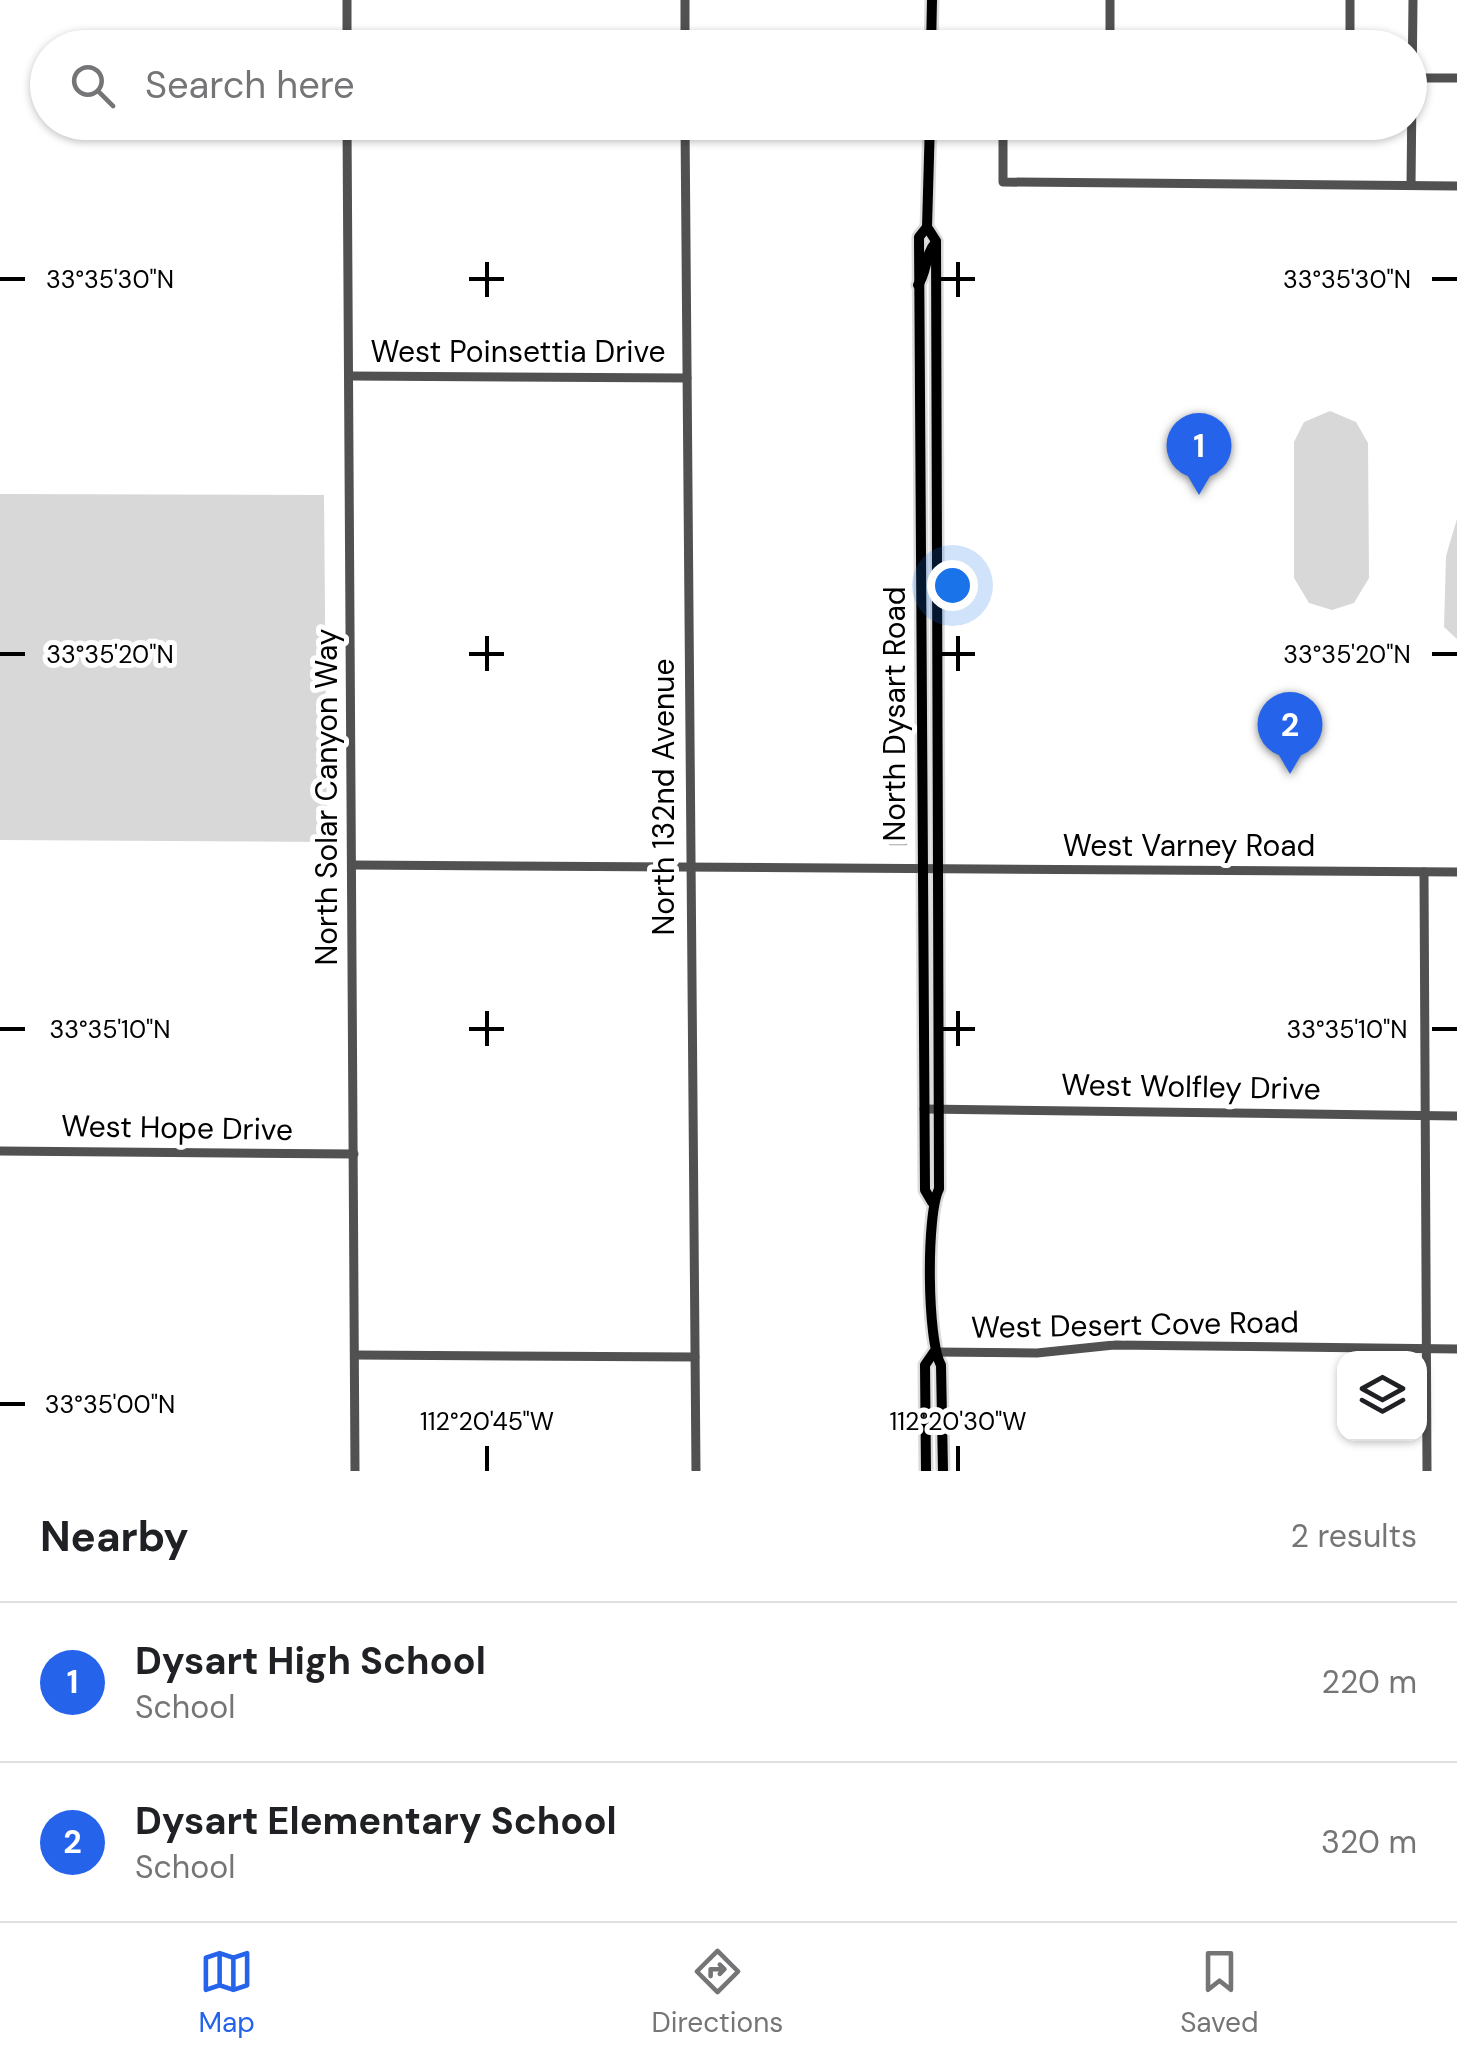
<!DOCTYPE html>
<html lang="en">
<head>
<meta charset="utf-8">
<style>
	body { margin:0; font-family:"DM Sans",sans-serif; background:#f2f2f2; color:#202124 }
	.controls { position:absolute; right:30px; bottom:30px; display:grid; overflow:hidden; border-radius:20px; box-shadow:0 2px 8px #0004 }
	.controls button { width:90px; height:90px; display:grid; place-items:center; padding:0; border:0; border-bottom:2px solid #e0e0e0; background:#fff; color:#202124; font:50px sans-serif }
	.you { position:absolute; left:952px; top:585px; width:35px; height:35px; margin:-25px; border:8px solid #fff; border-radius:50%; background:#1a73e8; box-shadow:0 0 0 15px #1a73e833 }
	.badge { display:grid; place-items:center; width:65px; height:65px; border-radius:50%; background:#2563eb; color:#fff; font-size:32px; font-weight:700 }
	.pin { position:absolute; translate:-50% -82px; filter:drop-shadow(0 2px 5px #0008) }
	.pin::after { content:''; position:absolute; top:52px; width:35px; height:30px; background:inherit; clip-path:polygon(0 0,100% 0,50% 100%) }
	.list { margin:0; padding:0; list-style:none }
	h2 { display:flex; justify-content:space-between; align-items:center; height:130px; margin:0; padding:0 40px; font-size:42px }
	h2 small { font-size:32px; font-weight:400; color:#757577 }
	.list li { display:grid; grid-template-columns:65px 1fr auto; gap:30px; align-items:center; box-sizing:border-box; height:160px; padding:0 40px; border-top:2px solid #e0e0e0 }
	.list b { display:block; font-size:38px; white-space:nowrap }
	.list p { margin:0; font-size:32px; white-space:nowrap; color:#757577 }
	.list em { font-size:32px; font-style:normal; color:#757577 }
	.icon { flex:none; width:55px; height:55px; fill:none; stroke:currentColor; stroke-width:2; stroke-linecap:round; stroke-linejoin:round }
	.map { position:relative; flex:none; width:1457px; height:1471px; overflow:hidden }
	.search { position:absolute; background:#fff; box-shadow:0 2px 8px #0004; left:30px; right:30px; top:30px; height:110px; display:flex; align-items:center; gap:25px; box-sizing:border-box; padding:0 35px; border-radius:55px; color:#757577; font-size:38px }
	.sheet { height:450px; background:#fff }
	nav { display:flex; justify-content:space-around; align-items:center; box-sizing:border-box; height:140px; border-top:2px solid #e0e0e0; background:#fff; font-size:28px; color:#757577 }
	nav a { display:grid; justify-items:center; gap:5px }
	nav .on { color:#2563eb }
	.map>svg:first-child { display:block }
	.green { fill:#d8d8d8 }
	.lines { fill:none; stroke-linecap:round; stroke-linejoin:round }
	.stream { stroke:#9f9f9f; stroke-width:2.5 }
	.major-casing { stroke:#dbdbdb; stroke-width:15 }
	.minor { stroke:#515151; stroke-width:9 }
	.major { stroke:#000; stroke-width:10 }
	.ticks { fill:none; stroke:#000; stroke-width:4 }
	.labels { text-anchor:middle; stroke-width:10; stroke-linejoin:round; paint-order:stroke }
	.street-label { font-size:30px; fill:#000; stroke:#fff }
	.ticks-label { font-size:25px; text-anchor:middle; fill:#000; stroke:#fff; stroke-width:10; stroke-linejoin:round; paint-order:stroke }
</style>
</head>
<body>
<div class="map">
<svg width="1457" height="1471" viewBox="0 0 1457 1471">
	<rect width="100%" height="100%" fill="#fff"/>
	<!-- green -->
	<g class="green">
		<path d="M1330,411l26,11 12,21 1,135 -15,25 -22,7 -23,-7 -15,-25v-136l10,-20z"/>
		<path d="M0,494l324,1 3,347 -327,-2z"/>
		<path d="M1457,519v120l-13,-12 2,-71z"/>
	</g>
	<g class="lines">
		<!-- stream -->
		<path class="stream" d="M890,844h16"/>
		<defs>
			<g id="major">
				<path d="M931,48l1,-48"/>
				<path d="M930,122l-3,105 9,14 3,948c-13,25 -12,152 2,176l2,106"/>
				<path d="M927,227l-8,10 6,953 7,12"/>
				<path d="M918,285c10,-15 6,-29 18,-43"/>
				<path d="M926,1471l-1,-106 9,-13"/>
			</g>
		</defs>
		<!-- major casing -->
		<use href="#major" class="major-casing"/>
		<!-- minor -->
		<g class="minor">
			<path d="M347,0v48"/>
			<path d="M685,0v48"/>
			<path d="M1110,48v-48"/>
			<path d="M1350,48v-48"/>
			<path d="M1410,78h47"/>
			<path d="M347,122l8,1349"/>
			<path d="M685,122l11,1349"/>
			<path d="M1003,122v60l454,4"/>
			<path d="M1411,185l2,-185"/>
			<path d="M349,376l338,2"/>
			<path d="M352,865l1105,7"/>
			<path d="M1424,872l3,599"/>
			<path d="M924,1109l533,7"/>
			<path d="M0,1151l354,3"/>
			<path d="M934,1352l103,1 77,-8 343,4"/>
			<path d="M355,1355l340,2"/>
		</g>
		<!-- major -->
		<use href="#major" class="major"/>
	</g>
	<!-- ticks -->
	<path class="ticks" d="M487,262v35M958,262v35M0,279h25M469,279h35M940,279h35M1432,279h25M487,636v35M958,636v35M0,654h25M469,654h35M940,654h35M1432,654h25M487,1011v35M958,1011v35M0,1029h25M469,1029h35M940,1029h35M1432,1029h25M0,1404h25M487,1446v25M958,1446v25"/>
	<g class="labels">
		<!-- street labels -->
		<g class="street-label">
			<text x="518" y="362">West Poinsettia Drive</text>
			<text transform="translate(895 714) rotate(-90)" y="10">North Dysart Road</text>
			<text transform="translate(327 797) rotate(-90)" y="10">North Solar Canyon Way</text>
			<text transform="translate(664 797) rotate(-90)" y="10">North 132nd Avenue</text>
			<text x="1189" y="856">West Varney Road</text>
			<text transform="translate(1191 1087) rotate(1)" y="10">West Wolfley Drive</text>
			<text transform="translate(177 1128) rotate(1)" y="10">West Hope Drive</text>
			<text transform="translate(1135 1325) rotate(-1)" y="10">West Desert Cove Road</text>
		</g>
	</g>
	<g class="ticks-label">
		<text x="110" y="288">33°35'30"N</text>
		<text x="1347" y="288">33°35'30"N</text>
		<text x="110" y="663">33°35'20"N</text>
		<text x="1347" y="663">33°35'20"N</text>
		<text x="110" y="1038">33°35'10"N</text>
		<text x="1347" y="1038">33°35'10"N</text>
		<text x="110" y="1413">33°35'00"N</text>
		<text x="487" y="1430">112°20'45"W</text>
		<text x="958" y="1430">112°20'30"W</text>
	</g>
</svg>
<div class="controls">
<button><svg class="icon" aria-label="layers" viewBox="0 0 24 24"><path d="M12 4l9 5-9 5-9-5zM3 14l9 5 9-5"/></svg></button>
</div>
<div class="you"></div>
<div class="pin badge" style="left:1199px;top:495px">1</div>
<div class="pin badge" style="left:1290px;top:774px">2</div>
<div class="search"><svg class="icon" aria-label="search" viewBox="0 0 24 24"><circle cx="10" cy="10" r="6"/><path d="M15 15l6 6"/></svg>Search here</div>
</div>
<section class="sheet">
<h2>Nearby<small>2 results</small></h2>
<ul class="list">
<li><span class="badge">1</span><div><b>Dysart High School</b><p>School</p></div><em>220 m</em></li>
<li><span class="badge">2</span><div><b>Dysart Elementary School</b><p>School</p></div><em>320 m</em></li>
</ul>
</section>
<nav>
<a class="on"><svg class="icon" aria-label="map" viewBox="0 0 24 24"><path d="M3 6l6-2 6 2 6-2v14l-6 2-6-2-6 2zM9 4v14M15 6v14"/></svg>Map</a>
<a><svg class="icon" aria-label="directions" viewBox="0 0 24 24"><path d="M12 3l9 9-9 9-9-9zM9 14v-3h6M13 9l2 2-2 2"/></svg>Directions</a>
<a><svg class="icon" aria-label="saved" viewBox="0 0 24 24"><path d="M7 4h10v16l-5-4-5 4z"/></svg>Saved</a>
</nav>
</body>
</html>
